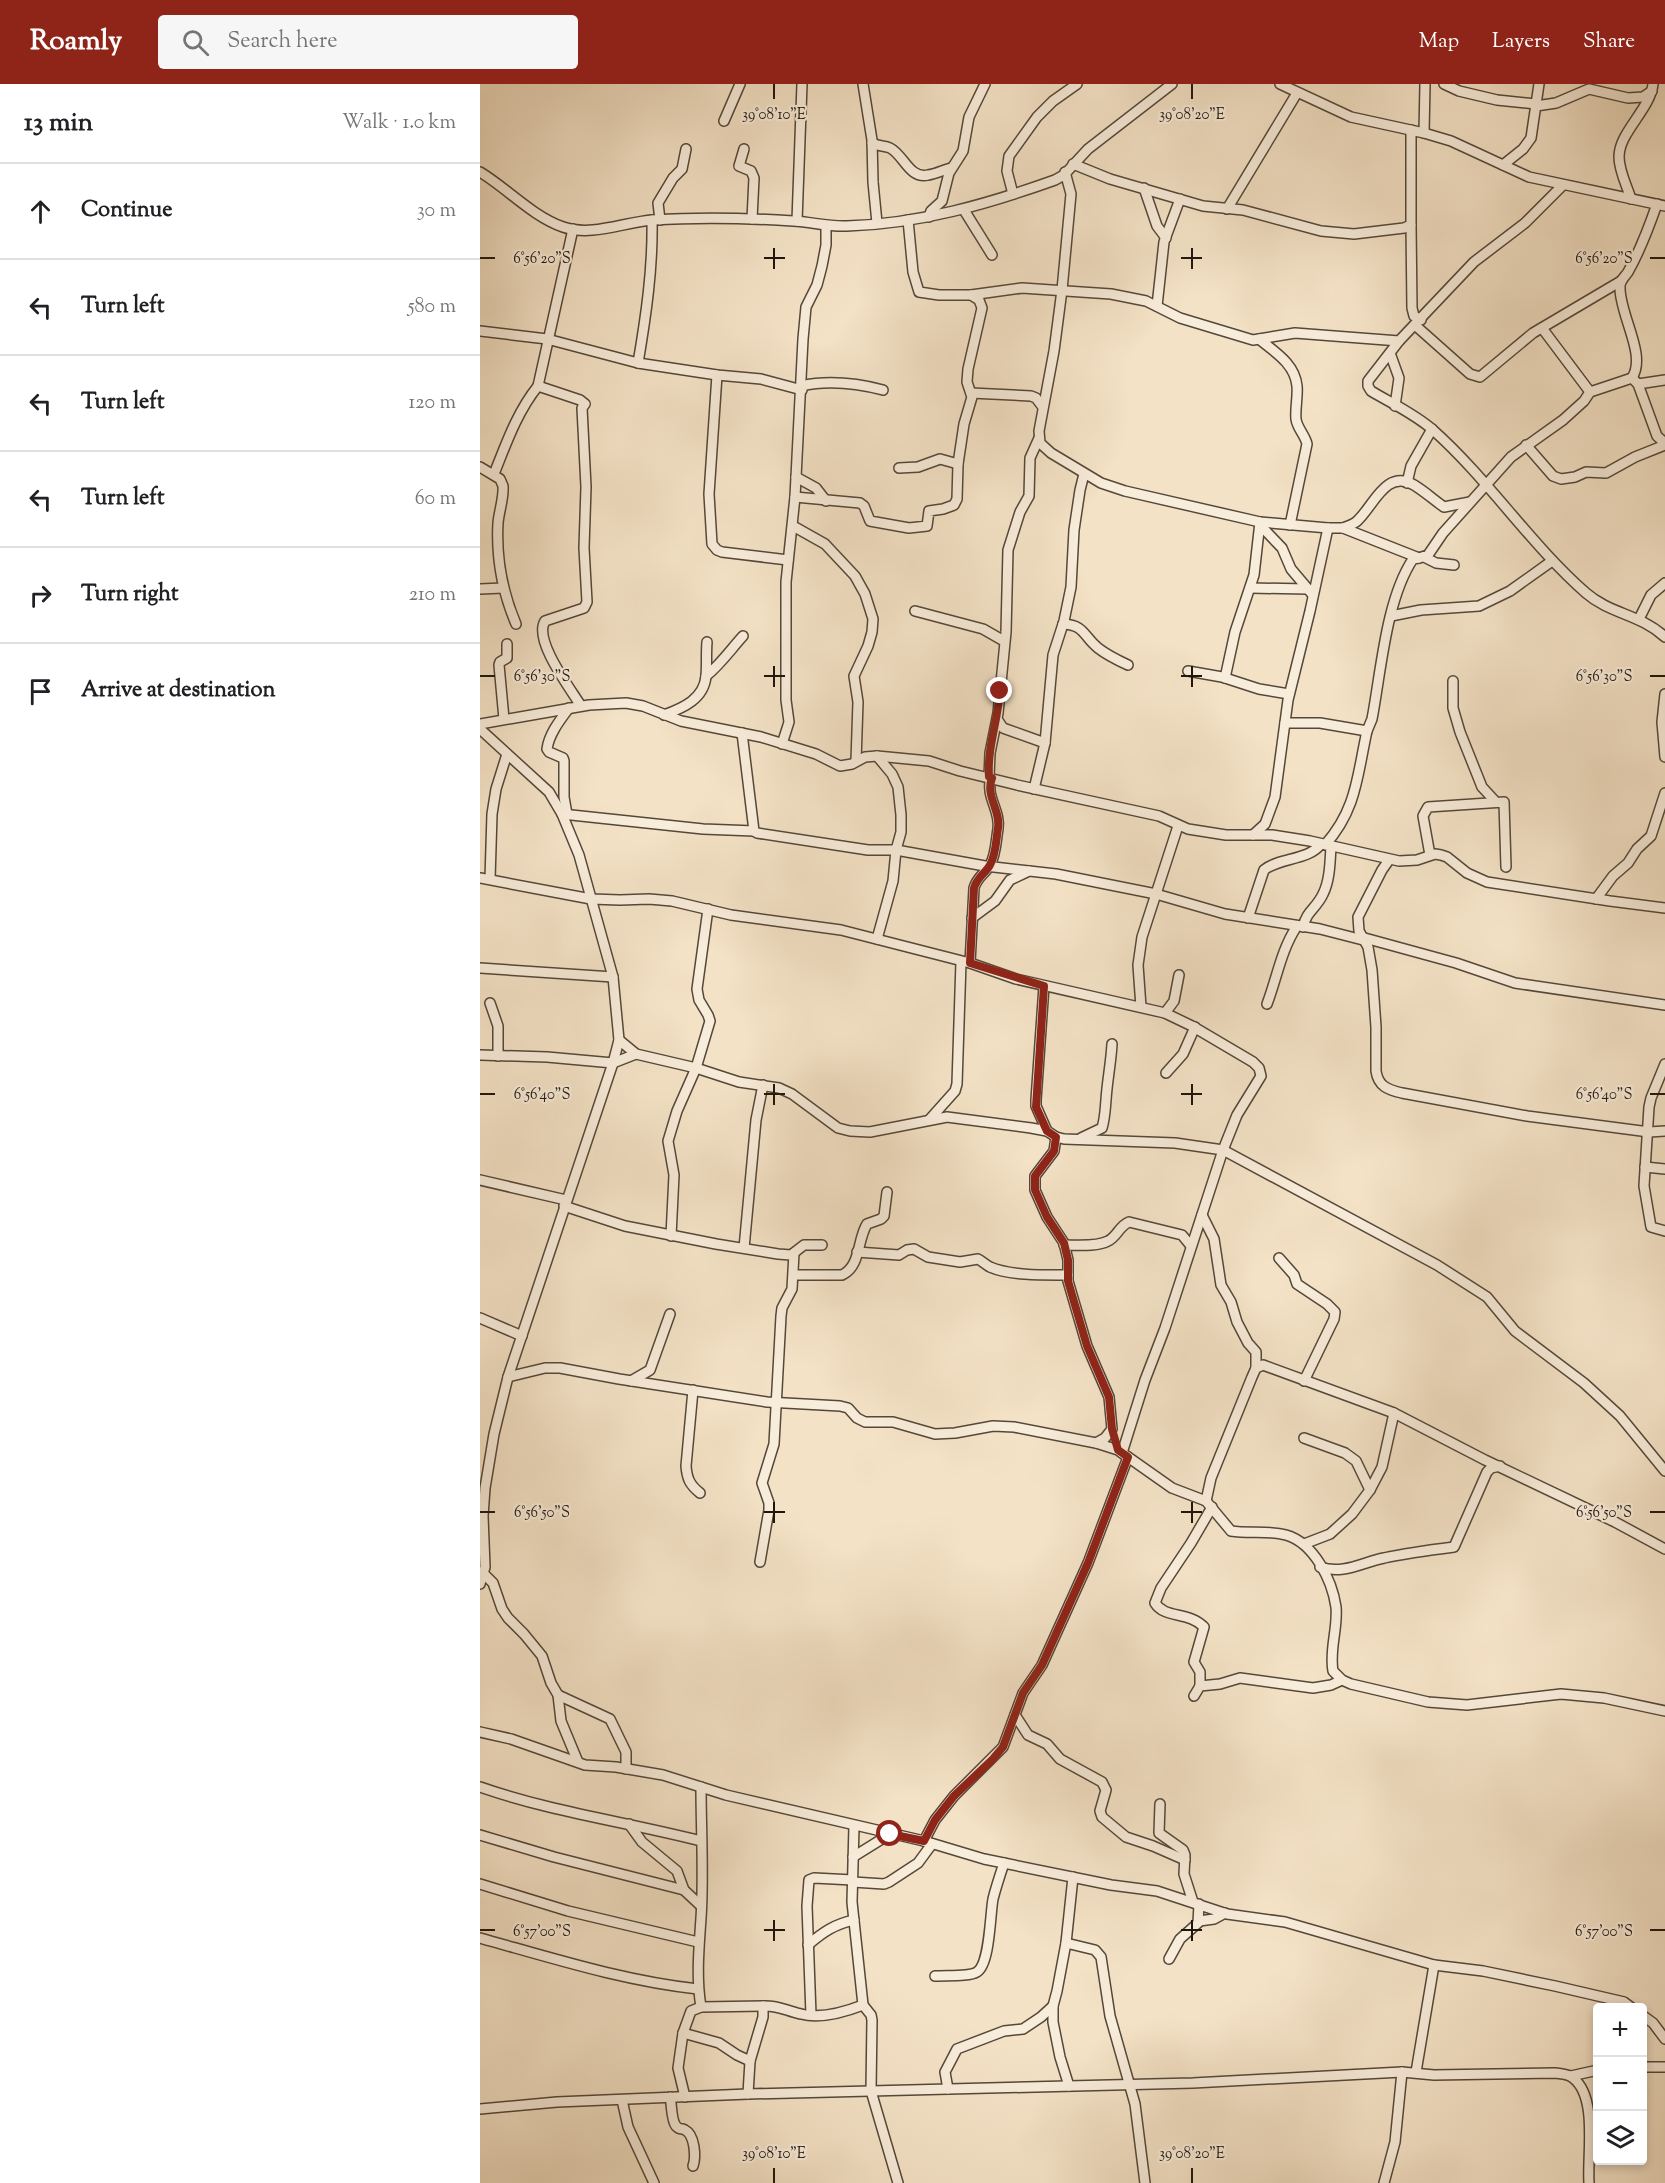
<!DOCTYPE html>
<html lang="en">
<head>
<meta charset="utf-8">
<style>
	body { margin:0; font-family:"Sorts Mill Goudy",serif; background:#f6f6f6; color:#202124 }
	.controls { position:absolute; right:18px; bottom:18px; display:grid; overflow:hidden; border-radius:6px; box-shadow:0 3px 9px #0003 }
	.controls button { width:54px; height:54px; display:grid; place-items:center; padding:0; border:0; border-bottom:2px solid #e0e0e0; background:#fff; color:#202124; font:30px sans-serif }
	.stop { position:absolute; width:18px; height:18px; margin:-14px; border:4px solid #8f2418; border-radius:50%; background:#fff }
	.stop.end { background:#8f2418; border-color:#fff; box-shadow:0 2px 6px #0008 }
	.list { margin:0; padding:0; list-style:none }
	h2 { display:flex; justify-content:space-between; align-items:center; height:78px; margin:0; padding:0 24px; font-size:26px }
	h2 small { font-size:20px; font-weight:400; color:#757577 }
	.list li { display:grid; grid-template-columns:39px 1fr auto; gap:18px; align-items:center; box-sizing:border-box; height:96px; padding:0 24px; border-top:2px solid #e0e0e0 }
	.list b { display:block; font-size:22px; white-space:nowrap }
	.list em { font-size:20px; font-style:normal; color:#757577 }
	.icon { flex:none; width:33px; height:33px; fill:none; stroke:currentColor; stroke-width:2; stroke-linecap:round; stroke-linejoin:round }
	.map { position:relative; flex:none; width:1185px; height:2099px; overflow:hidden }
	header { display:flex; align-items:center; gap:36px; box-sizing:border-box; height:84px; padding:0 30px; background:#8f2418; color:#fff }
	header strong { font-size:28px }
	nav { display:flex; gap:33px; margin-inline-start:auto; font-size:21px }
	.search { width:420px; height:54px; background:#f6f6f6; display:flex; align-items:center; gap:15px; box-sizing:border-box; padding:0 21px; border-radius:6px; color:#757577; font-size:22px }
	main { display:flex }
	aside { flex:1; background:#fff }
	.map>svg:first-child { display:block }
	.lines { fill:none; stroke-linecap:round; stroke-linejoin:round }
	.minor-casing { stroke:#54483a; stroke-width:12 }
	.minor { stroke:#f8ecda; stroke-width:9 }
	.route { stroke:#8f2418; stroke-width:8 }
	.ticks { fill:none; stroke:#1f150c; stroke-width:2 }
	.ticks-label { font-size:15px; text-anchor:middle; fill:#1f150c; stroke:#f8ecda; stroke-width:4.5; stroke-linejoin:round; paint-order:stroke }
</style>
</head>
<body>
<header>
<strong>Roamly</strong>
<div class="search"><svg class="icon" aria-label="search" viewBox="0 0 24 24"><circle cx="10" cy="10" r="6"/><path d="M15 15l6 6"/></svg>Search here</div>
<nav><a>Map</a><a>Layers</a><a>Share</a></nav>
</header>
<main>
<aside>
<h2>13 min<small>Walk · 1.0 km</small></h2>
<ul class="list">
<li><svg class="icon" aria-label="ahead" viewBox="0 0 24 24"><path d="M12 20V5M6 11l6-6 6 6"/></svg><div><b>Continue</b></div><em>30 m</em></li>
<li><svg class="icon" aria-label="left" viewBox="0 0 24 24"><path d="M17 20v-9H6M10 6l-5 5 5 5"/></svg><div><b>Turn left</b></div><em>580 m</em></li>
<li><svg class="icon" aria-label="left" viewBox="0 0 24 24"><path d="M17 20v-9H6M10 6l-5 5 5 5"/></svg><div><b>Turn left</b></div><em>120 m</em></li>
<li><svg class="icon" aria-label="left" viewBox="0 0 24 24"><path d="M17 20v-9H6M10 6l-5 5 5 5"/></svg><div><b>Turn left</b></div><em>60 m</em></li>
<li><svg class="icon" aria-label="right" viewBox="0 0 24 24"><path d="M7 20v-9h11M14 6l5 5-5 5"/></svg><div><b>Turn right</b></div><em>210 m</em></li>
<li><svg class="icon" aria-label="arrive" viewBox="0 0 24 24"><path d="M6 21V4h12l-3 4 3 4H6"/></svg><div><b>Arrive at destination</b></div></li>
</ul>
</aside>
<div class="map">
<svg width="1185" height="2099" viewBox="0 0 1185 2099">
	<rect width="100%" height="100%" fill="#f4e2c6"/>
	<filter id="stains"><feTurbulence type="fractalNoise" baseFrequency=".00333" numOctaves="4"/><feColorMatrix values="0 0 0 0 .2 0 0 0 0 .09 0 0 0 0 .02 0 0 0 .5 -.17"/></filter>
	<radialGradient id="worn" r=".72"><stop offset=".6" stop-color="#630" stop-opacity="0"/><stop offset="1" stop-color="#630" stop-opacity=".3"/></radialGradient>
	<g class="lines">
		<defs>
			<g id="minor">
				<path d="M383,0l9,56 1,42 4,41"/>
				<path d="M800,0l71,33 73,16 27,8 78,36 136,29"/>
				<path d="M964,0l15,7 38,9 39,4"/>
				<path d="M1056,22l20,-3 33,-14 39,9 15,-1 9,-6"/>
				<path d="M244,37l16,-37"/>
				<path d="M944,49l1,-49"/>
				<path d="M392,59c7,4 12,2 18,5 14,7 19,31 38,27 8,-1 15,-5 23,-7"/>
				<path d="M264,65l-5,17 12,5 3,7 -2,41"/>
				<path d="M593,80l37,15 93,27 40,4 78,21 33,3 50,-6 7,-3v-95"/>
				<path d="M1023,81l20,-16 8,-11 8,-54"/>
				<path d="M0,88c28,17 52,44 83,55 29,10 61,-5 90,-7 46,-3 94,-2 140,1 19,1 36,6 54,5 72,-2 141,-22 208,-46l9,-5 24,-26 84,-65"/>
				<path d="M585,88l6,22 -9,96 -8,61 -15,80 1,12 11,10 50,30 24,8 135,31 68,6h15l76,30 9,-3 15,-22 68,-76 52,-37 21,-19 6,-9 42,-14"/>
				<path d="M1083,101l-38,38 -51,39 -75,79 -31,40v5l3,5c20,12 44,23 62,39 56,50 97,114 153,163 24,21 54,21 79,44"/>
				<path d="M664,104l13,38 9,12"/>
				<path d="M533,110l-6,-23 2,-15 28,-39 16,-16 24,-17"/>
				<path d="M1151,115c-4,-13 -12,-28 -12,-42 0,-25 31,-47 34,-73"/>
				<path d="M747,125l70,-116"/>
				<path d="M484,126l28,45"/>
				<path d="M449,133l2,-6 11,-10 7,-28 14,-22 6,-34 16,-33"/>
				<path d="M180,136l-2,-17 15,-25 9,-9 4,-20"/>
				<path d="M428,136l5,52 6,20 20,3h32l51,-7 89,6 35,7 34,17 73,22 42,-7 104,8"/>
				<path d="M317,137l5,-137"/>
				<path d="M931,141l1,83 2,8 7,4"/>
				<path d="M677,222l7,-64 16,-43"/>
				<path d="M936,242l54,48 10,3 53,-44 88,-52"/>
				<path d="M1062,244l48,64"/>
				<path d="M0,247l67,8 91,24 79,12 44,4 41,11"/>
				<path d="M779,255c16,13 36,25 38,47 1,11 -2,22 -1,33 1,9 9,16 11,25l-17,81"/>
				<path d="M910,269l9,25 -4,28"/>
				<path d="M158,279c8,-47 15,-95 14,-143"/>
				<path d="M237,291l-8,119 3,50 5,6 5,2 66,8"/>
				<path d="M1152,294c15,-23 -12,-62 -12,-90 -1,-7 4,-10 8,-16 12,-21 21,-45 29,-68"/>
				<path d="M1152,294l6,6 19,52 8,7"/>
				<path d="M1158,300l27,-4"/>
				<path d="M58,302l42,14 5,4 -3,4 4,79 -2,61 3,54 -3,6 -39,13c-12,19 25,67 36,85"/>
				<path d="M321,302c27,-6 55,-3 82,4"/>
				<path d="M491,309l60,3 5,2 6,8"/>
				<path d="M1046,361l27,31 8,3 14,-2 11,-5 20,1 29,-16 30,-12"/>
				<path d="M0,383l20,12 3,7c1,12 -4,25 -5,37 -2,36 4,68 18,101"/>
				<path d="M419,384l19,-1 22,-8 18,5"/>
				<path d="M14,390c12,-30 23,-62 44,-88l35,-157"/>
				<path d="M316,393l20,11 10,13"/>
				<path d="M927,399l4,-17 21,-37"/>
				<path d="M315,413l65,6 4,3 6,15 39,7 18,-2 2,-15 14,-2 11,-4 3,-6 1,-35 6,-40 8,-27 -5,-15 1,-13 14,-61 -3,-8 -8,-5"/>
				<path d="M780,441l22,23 9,21 22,26"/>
				<path d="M313,442l32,18 30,32 10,18 8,25 -1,13 -4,14 -14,30 4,26 -2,59"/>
				<path d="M863,444c5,-2 9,-3 13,-6 17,-14 29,-54 58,-37 10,6 20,15 30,22l26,-5"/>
				<path d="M944,473l12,6 18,2"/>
				<path d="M770,504l58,1"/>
				<path d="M0,505l23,-1"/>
				<path d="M435,527l68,18 21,12"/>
				<path d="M911,532l30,-6 58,-4 31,-15 42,-30"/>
				<path d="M1159,535l12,-24 14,-12"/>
				<path d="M583,540c22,1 20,12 35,24 9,7 19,12 30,17"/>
				<path d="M708,587l34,6 37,12 30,5"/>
				<path d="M226,592c15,-12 25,-27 37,-40"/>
				<path d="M745,594l10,-46 19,-57 6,-53"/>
				<path d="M973,597v27l7,24 22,55 13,14"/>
				<path d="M1185,610l-3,28 3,35"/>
				<path d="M184,631c19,-7 40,-16 42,-39 1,-11 0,-23 1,-34"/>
				<path d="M24,635l-5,-54 1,-3 7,-4v-14"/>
				<path d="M517,635l6,9 42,15"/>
				<path d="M805,639h35l47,8"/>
				<path d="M0,640l109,-19 37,-2 17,3 38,15 80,16 55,17 24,12 12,-2 13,-7 12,-1 52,5 31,10 57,14 142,31 29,13 38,6h46l38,6 89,20 18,-1 18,-6 6,1 6,2 20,16 20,9 123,19 55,7"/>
				<path d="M0,645l69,63 13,22 17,41 34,122 6,63 -6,23 -105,314 -14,57 -9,54 -2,28 2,51 -5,17"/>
				<path d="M262,649l12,98 3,2 111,17h28l89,16 71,8 100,20 69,20 95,15 43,11"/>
				<path d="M302,660l7,-22 -3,-22v-118l9,-85 8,-158 3,-32 11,-22 5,-19 4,-21v-19"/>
				<path d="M397,672l15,18 6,13 3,28v17l-5,18 -3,31 -16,58"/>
				<path d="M509,693l1,-24 8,-40 8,-81 2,-82 12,-38 9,-16 1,-38 9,-20"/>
				<path d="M554,705l11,-46 8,-88 11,-34 7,-34 3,-57 6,-40 4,-16"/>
				<path d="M82,730l141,15 51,2"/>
				<path d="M87,730l-3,-17v-36l-1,-3 -14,-6 -2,-3c2,-15 13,-29 22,-41"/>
				<path d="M773,751l12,-11 10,-27 13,-97 22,-89 18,-83"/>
				<path d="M845,761c32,-36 32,-69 42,-114l5,-12c9,-47 14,-120 41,-160l6,-1"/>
				<path d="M950,771l-7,-39 5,-9 76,-5 2,65"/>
				<path d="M909,776l-7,10 -24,47 1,14 9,16 4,23 4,57v44c2,15 12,19 26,22l125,23 122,16 16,-1"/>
				<path d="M0,794l111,21 29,1 29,-1 23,2 59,14 110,15 129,33 46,16 149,34 27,13 61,36 6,6 2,8 -24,39 -14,35 -58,178 -20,52 -23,73"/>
				<path d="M10,795l2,-65 4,-25 11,-35"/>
				<path d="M1116,815l17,-23 15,-13 9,-14 14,-13 14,-43"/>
				<path d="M492,834l23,-17 15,-21 19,-9"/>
				<path d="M768,834l16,-48c16,-13 44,-9 57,-26"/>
				<path d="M823,843c4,-17 13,-18 20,-33 7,-14 7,-32 8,-48"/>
				<path d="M881,853l95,26 59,20 150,22"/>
				<path d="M490,879l4,-75c3,-11 11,-14 16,-23 6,-10 6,-25 8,-36 3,-18 -13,-33 -7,-51"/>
				<path d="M0,884l133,9"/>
				<path d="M564,902l-8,114v6l11,25"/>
				<path d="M10,919l8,23v30"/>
				<path d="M787,920c10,-26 14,-54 30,-78"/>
				<path d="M661,923l-3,-42 4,-28 36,-111"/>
				<path d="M685,929l9,-12 5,-26"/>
				<path d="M139,956l17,14 60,14 43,14 40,6 13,6 46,34 12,3 20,1 77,-15 84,11 16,3 9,6 8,2 111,4 48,7 214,115 50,32 28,34 69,52 36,33 45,55"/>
				<path d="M0,971l67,2 66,6 23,-9"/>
				<path d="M1185,980l-14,34 -2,9 -5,79 7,41 14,4"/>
				<path d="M686,989l17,-19 12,-27"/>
				<path d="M450,1035l25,-28 2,-7 4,-122"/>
				<path d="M576,1053l-2,14 -19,25v14l12,27 17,26 4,17v21l7,24 12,41 22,51 3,32 -7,9 -9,5"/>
				<path d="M601,1054l21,-10c3,-10 3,-17 4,-28 1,-18 5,-37 6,-56"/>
				<path d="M1165,1083l20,2"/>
				<path d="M0,1096l86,20"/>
				<path d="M84,1122l61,20 91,18 62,10 13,1 13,-10h18"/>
				<path d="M722,1131l12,24 7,46 10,17 6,20 11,21 8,9v16"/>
				<path d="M191,1152l3,-61 -6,-34 9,-30 19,-43 14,-47 -2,-6 -9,-15 -2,-11 11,-80"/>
				<path d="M584,1161c13,0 33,2 44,-4 9,-4 11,-15 21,-19l53,13 9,11"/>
				<path d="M264,1164l12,-128 7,-35"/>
				<path d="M377,1168l42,3 8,-5 7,-1 14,8 32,5 18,-3c4,2 8,6 12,8 21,9 56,8 78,8"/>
				<path d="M799,1174l15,17 3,9 30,20 8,8 -1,7 -30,62"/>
				<path d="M314,1191h48c19,-9 15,-35 25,-51l14,-5 3,-3 3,-24"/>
				<path d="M0,1234l42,18"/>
				<path d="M28,1293l37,-9h15l59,11 148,23 73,4 8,2 9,10 8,4h28l42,12 20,-1 38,-7 21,1 82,16 22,7 54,38 34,13 25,30c18,3 38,-1 55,4 28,8 46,45 50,72 2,22 -7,43 -3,64l9,9 9,4 77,18 39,3 94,-11 43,4 61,13"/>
				<path d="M151,1297l19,-11 20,-56"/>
				<path d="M213,1306l-7,76c1,13 4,19 14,27"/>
				<path d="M824,1354l41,15 11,8 14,29"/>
				<path d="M726,1417l5,-23 41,-101 4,-9 7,-3 131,48 91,47 130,62 50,27"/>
				<path d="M824,1460l26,-10 22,-20 18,-24 12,-23 12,-54"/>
				<path d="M280,1478l9,-52v-7l-7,-20 12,-39 7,-128 1,-8 10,-19 2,-36"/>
				<path d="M840,1483c23,8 43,-5 64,-9 23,-5 46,-8 70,-11l33,-75 4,-4 9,-2"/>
				<path d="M4,1490l9,9 9,26 6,9 16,16 18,22 9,27 7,12 3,26 17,41"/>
				<path d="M720,1602v-14l-6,-10 10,-35c-16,-16 -39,-8 -49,-24l6,-15 30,-45 21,-36"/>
				<path d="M78,1611l52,24 16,33v17"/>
				<path d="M714,1612l6,-10 20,-2 20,-6 73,10 18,-3 11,-5"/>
				<path d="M535,1631l13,20 19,9 13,15 42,23 4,8 -6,21 2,6 24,20 27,9 32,14"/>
				<path d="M0,1648l31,7 74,26 31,2 47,8 63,20 198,46 60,18 127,26 46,6 70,23 58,8 149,43 49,6 72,15 69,16 8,6"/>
				<path d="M0,1703c72,25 147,35 221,54"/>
				<path d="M221,1703c0,44 3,88 0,131 -2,30 -5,59 0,89"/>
				<path d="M680,1720l-1,29 24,17 2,5 -1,19 9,28"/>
				<path d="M149,1740l13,18 35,29 7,19 16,15"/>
				<path d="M374,1742l-2,76 11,103 8,10 1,5 -1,71 27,92"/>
				<path d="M0,1751l74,22 130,33"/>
				<path d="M444,1757l11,-21 19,-24 49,-49 20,-54 19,-28 46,-102 40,-106"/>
				<path d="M373,1773l37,-23"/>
				<path d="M373,1798l31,2 5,-2 29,-19 14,-19"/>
				<path d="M0,1800l88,27 130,31"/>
				<path d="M719,1837l15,-2 11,-6"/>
				<path d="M0,1854c72,20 144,43 218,51"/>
				<path d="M586,1859l29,7 6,7 9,59 25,88 10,79"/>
				<path d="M328,1861c15,-13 27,-21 46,-25"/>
				<path d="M689,1875l11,-20 18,-16 1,-19"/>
				<path d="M455,1892c10,-1 34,1 42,-4 13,-8 13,-57 16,-73 3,-12 7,-24 11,-36"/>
				<path d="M331,1931l-4,-109 2,-26 5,-2 39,2"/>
				<path d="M1162,1931l11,8 12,16"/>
				<path d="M203,1949l36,10 18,12 13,6"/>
				<path d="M1162,1983h23"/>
				<path d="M936,1988l18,-107"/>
				<path d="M1091,1992l27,-6"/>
				<path d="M589,2002l-9,-29 -7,-35v-16l4,-15 9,-48 7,-66"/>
				<path d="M468,2005l-3,-17 12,-23 47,-18 19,-2 18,-12 12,-11"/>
				<path d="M268,2010l2,-33 13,-44v-11c16,-1 23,5 38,8 19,5 44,-2 62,-9"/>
				<path d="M190,2013c2,8 1,23 6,29 5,5 4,1 9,4 10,5 11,27 8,36"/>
				<path d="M205,2013l-7,-29 5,-35 8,-22 10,-4 62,-1"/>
				<path d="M142,2016l6,27 26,56"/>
				<path d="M0,2025l77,-7 191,-8 445,-11 209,-11 32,3 121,-2c6,1 14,1 18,5 25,19 14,76 16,105"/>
				<path d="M904,2099l11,-41 7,-70"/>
			</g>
		</defs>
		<!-- minor casing -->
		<use href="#minor" class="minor-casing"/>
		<!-- minor -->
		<use href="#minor" class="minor"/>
	</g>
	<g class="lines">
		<!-- route -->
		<path class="route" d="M410,1750l34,7 11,-21 19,-24 38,-36 11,-13 20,-54 19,-28 46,-102 40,-106 -10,-7 -6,-21 -3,-32 -22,-51 -12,-41 -7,-24v-21l-4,-17 -17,-26 -12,-27v-14l19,-25 2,-14 -9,-6 -11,-24 8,-121 -74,-23 4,-75c3,-11 11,-14 16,-23 6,-10 6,-25 8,-37 3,-17 -13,-32 -6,-50l-3,-1c-2,-29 9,-57 11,-86"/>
	</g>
	<!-- ticks -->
	<path class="ticks" d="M294,0v15M712,0v15M294,164v21M712,164v21M0,174h15M284,174h21M701,174h21M1170,174h15M294,582v21M712,582v21M0,592h15M284,592h21M701,592h21M1170,592h15M294,1000v21M712,1000v21M0,1010h15M284,1010h21M701,1010h21M1170,1010h15M294,1418v21M712,1418v21M0,1428h15M284,1428h21M701,1428h21M1170,1428h15M294,1836v21M712,1836v21M0,1846h15M284,1846h21M701,1846h21M1170,1846h15M294,2084v15M712,2084v15"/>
	<g class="ticks-label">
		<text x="294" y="35">39°08'10"E</text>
		<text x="712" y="35">39°08'20"E</text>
		<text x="62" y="179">6°56'20"S</text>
		<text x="1124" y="179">6°56'20"S</text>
		<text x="62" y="597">6°56'30"S</text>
		<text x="1124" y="597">6°56'30"S</text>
		<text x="62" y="1015">6°56'40"S</text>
		<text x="1124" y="1015">6°56'40"S</text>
		<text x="62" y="1433">6°56'50"S</text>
		<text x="1124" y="1433">6°56'50"S</text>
		<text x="62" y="1852">6°57'00"S</text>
		<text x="1124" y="1852">6°57'00"S</text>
		<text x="294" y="2074">39°08'10"E</text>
		<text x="712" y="2074">39°08'20"E</text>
	</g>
	<rect width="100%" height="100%" filter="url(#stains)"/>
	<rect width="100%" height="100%" fill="url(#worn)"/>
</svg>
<div class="controls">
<button>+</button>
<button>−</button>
<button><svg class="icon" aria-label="layers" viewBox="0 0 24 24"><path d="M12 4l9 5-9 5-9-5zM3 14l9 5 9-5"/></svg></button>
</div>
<div class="stop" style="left:410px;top:1750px"></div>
<div class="stop end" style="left:520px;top:607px"></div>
</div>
</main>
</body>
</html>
